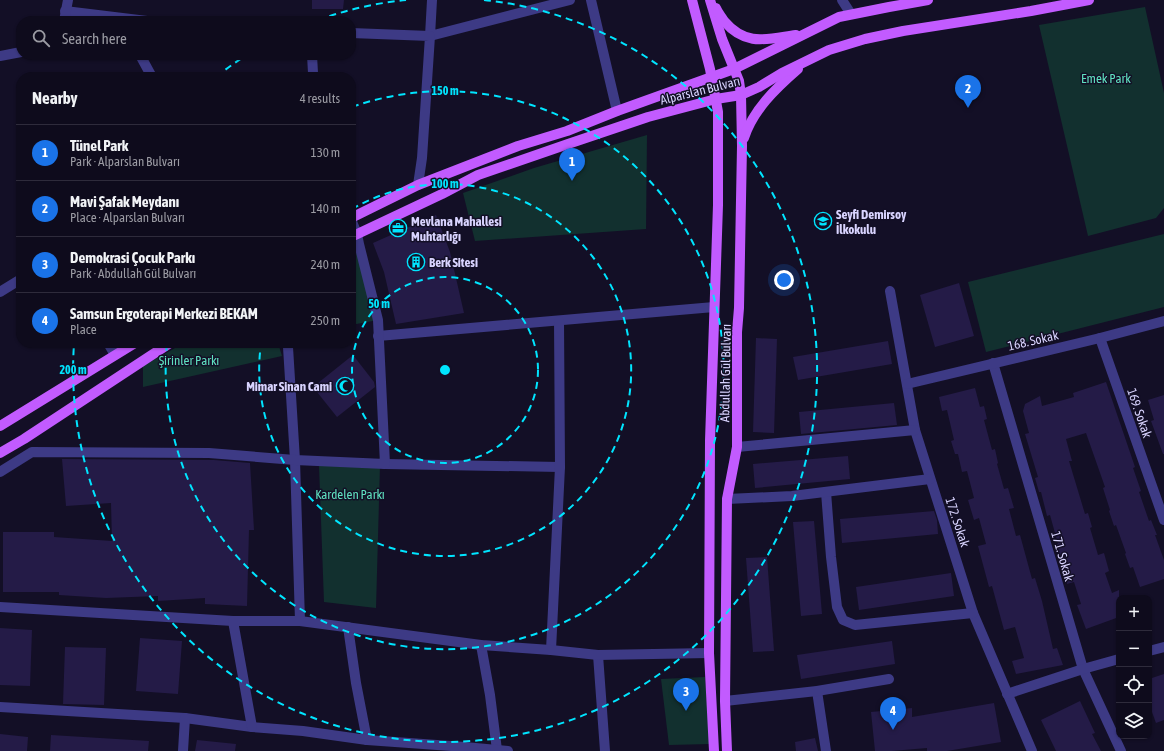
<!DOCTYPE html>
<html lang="en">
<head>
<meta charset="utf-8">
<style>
	body { margin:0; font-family:"Asap Condensed",sans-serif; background:#171425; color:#f1f3f6 }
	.controls { position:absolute; right:12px; bottom:12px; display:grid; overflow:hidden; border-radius:8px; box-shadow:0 1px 3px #0004 }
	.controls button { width:36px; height:36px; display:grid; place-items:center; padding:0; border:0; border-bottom:1px solid #2e2b3b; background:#0e0b1c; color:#f1f3f6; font:20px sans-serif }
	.you { position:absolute; left:784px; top:280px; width:14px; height:14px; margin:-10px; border:3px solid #fff; border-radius:50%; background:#1a73e8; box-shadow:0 0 0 6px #1a73e833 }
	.badge { display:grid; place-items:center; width:26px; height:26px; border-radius:50%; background:#1a73e8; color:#fff; font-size:13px; font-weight:700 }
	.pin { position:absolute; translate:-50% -33px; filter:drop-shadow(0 1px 2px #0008) }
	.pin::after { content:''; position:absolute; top:21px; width:14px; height:12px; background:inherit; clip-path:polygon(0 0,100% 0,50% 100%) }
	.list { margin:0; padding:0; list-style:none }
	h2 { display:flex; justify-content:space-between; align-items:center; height:52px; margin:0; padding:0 16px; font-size:17px }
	h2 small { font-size:13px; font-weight:400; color:#9b9ba3 }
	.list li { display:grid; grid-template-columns:26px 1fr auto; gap:12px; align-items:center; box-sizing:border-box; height:56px; padding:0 16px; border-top:1px solid #2e2b3b }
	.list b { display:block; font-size:15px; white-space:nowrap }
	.list p { margin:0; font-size:13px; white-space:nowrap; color:#9b9ba3 }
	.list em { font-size:13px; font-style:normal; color:#9b9ba3 }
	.icon { flex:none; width:22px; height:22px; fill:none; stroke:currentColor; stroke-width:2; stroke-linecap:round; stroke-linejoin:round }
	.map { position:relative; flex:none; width:1164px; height:751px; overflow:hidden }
	.search { position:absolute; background:#0e0b1c; box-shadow:0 1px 3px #0004; left:16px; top:16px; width:340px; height:44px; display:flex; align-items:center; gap:10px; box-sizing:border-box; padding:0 14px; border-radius:16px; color:#9b9ba3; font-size:15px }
	.panel { position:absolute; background:#0e0b1c; box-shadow:0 1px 3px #0004; left:16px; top:72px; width:340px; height:276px; border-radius:16px }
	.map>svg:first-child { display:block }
	.green { fill:#12302f }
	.building { fill:#241b47 }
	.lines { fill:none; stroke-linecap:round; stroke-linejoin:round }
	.minor { stroke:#3d3a85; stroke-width:10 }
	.major { stroke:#c25bff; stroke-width:10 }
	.ring { fill:none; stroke:#00e5ff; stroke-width:2; stroke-dasharray:7 5 }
	.labels { text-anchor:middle; stroke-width:3; stroke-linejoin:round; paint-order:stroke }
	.park-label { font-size:13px; fill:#5fe0c0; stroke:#130f26 }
	.street-label { font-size:13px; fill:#d9d4ff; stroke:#130f26 }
	.poi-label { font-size:13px; font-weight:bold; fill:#d9d4ff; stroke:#130f26; text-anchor:start }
	.centre { fill:#00e5ff; stroke:#130f26; stroke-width:2 }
	.ring-label { font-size:12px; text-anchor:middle; font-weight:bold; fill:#00e5ff; stroke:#130f26; stroke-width:3; stroke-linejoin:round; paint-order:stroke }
</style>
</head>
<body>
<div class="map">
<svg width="1164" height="751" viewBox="0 0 1164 751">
	<rect width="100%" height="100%" fill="#130f26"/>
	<!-- green -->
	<g class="green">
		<path d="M1145,7l19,86v115l-8,10 -68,18 -49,-211z"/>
		<path d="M647,135l-1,94 -171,12 -12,-48 71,-25z"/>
		<path d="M1164,234v73l-178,45 -18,-70z"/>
		<path d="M359,244l19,76 -27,5v-77z"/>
		<path d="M184,343h94l4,13 -139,31v-21z"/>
		<path d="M319,465h61l-4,143 -52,-6z"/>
		<path d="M705,677l5,67 -41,1 -8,-66z"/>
	</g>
	<!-- building -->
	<g class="building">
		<path d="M312,0h32l-1,9h-31z"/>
		<path d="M436,215l14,37 14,61 -68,11 -12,-52 -11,-29z"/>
		<path d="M959,283l15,53 -39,11 -15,-52z"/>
		<path d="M756,338l21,1 -3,94 -21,-1z"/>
		<path d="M888,341l4,23 -94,16 -5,-23z"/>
		<path d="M353,355l21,27 1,5 -38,30 -24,-30z"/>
		<path d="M1106,382l29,85 -2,1 8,23 -2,1 10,29 2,-1 6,15h-2l9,25v19l-24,8 -7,-20 -3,1 -5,-14 1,-1 -10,-28 -2,1 -5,-15 1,-1 -7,-22 2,-1 -19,-54 -20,6 6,22h-3l16,53 3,-1 4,14 -2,1 8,27 6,-2 5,18 -4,2 7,20 7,-3v27l-33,12 -9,-24 4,-1 -7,-22 -7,2 -11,-40h2l-8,-29 -3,1 -6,-24h-2l-4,-14 3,-1 -13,-43 4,-1 -6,-22 2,-7 15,-8 2,10 32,-9 -1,-4z"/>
		<path d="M975,388l5,19 4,-1 3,13 -3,1 8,30 3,-1 3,14 -1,1 7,25 4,-1 6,20 -5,1 7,27 4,-1 12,44 3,-1 7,23 11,48 4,-1 6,17 -47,9 -4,-13 12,-3 -9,-31 -11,3 -12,-44 -3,1 -11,-41 8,-2 -7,-26 -5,2 -6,-20 6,-2 -7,-27 -5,1 -4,-18h-3l-4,-13 3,-1 -7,-30 -5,1 -3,-14z"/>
		<path d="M1164,395v59h-1l-12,-33 3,-1 -6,-20z"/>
		<path d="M894,403l3,22 -96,9 -2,-22z"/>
		<path d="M848,456l2,23 -95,9 -2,-24z"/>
		<path d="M62,459l152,1 36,3 4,67h-5l-2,76 -42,-2v-6l-47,3v-5l-52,2 -47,-3v-3h-56v-60h51v5l58,4 -1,-38 -45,3z"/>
		<path d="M934,511l3,9 1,14 -96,9 -2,-24z"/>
		<path d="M814,521l8,93 -21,2 -8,-94z"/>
		<path d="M767,557l7,94 -21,1 -7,-94z"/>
		<path d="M951,573l3,23 -95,14 -3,-23z"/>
		<path d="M0,628l32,2 -2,56 -30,-1z"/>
		<path d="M140,638l42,3 -4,53 -42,-3z"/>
		<path d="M892,641l3,23 -94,15 -4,-24z"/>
		<path d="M65,647l41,1 -2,57 -41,-1z"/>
		<path d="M1164,674v46l-8,3 -7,-19v-25z"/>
		<path d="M1080,701l15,32 -3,1 9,17h-45l-15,-31z"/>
		<path d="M994,703l7,39 -54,9h-20v-3l-35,3h-17l-4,-39 41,-4v9z"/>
		<path d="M0,734l28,3 -1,14h-27z"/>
		<path d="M51,735l98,6 -1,10h-98z"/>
		<path d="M815,738l3,13h-22l-1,-9z"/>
		<path d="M197,740l39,4 -1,7h-40z"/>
	</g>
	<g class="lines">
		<!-- minor -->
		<g class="minor">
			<path d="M432,0l-2,36 140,-36"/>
			<path d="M591,0l26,111"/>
			<path d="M842,0l9,14"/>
			<path d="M65,11l82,10"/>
			<path d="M64,21l4,-21"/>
			<path d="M351,33l79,3 -8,122 -4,27"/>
			<path d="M140,55l12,22"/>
			<path d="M312,55l1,18 -1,4"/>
			<path d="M0,56l21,-4"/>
			<path d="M890,291l25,139 58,183 59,138"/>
			<path d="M0,292l21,-13"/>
			<path d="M378,336l336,-29"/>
			<path d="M1100,338l64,182"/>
			<path d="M108,343l7,12"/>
			<path d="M286,343l2,4 7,113 5,161"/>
			<path d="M993,363l90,306 38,82"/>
			<path d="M907,384l193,-46 64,-17"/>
			<path d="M737,447l178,-17"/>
			<path d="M385,464l175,3"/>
			<path d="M0,472l32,-20 177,1 86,7 90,4 -7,-144 -19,-76 -2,-10 -6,-15"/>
			<path d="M826,492l5,65 6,50 6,13 12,5 118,-12"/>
			<path d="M727,499l65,-3 138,-17"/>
			<path d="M0,607l233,14"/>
			<path d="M348,627l8,56 11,57"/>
			<path d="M481,645l9,50 7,55"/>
			<path d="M551,650l9,-183 -1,-146"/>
			<path d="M1149,651l15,-4"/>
			<path d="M598,655l7,96"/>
			<path d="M817,691l9,60"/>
			<path d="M1007,694l76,-25 36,-10"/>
			<path d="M725,701l92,-10 72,-12"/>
			<path d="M0,707l185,11 67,9 51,4 64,9 98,7 43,4"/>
			<path d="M252,727l-19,-106h67l181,24 70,5 47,5 111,-2"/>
			<path d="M183,751l2,-33"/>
		</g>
		<!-- major -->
		<g class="major">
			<path d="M692,0l18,69 8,43v93l-8,236 -1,212 5,98"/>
			<path d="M710,0l12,39 17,42 2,14 1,51 -3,162 -2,24v115l-10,52 -2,202 2,50"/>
			<path d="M716,8c2,5 5,8 8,13 22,26 43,18 72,14"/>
			<path d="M744,138c9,-28 32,-50 54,-69"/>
			<path d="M351,218l67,-33 100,-39 49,-15 50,-20 117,-42 105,-52 50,-10 39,-7"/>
			<path d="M351,237l91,-43 36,-19 90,-31 80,-27 68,-18 25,-4 18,-8 23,-14 47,-23 36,-11 38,-8 128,-20 58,-11"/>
			<path d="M0,426l135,-83"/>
			<path d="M0,453l24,-14 146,-96"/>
		</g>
	</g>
	<!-- distance rings -->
	<g class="ring">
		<circle cx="445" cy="370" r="93"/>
		<path d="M352 209A186 186 0 1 1 261 344"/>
		<path d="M352 107A279 279 0 1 1 167 343"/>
		<path d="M216 77A372 372 0 0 1 245 56M318 20A372 372 0 0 1 406 0M484 0A372 372 0 1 1 74 344"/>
	</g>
	<!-- icons -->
	<defs>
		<symbol id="school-ring" viewBox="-11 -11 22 22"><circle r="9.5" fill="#130f26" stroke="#00e5ff" stroke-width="1.5"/><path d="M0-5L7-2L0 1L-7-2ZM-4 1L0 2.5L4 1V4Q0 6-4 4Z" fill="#00e5ff"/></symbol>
		<symbol id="office-ring" viewBox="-11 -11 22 22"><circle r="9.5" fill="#130f26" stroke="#00e5ff" stroke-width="1.5"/><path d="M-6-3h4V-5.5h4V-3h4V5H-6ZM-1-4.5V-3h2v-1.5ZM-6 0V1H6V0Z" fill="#00e5ff"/></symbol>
		<symbol id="building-ring" viewBox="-11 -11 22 22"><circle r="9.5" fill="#130f26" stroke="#00e5ff" stroke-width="1.5"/><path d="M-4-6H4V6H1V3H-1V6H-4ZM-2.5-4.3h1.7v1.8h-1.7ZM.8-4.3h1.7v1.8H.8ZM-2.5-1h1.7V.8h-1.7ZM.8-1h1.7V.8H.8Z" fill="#00e5ff"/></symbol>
		<symbol id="mosque-ring" viewBox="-11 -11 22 22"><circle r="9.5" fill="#130f26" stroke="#00e5ff" stroke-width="1.5"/><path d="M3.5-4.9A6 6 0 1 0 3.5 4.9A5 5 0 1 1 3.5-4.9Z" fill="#00e5ff"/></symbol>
	</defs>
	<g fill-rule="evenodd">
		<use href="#school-ring" x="813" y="211" width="20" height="20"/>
		<use href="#office-ring" x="388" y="218" width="20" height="20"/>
		<use href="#building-ring" x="406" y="252" width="20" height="20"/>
		<use href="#mosque-ring" x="335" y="376" width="20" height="20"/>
	</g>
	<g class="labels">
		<!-- park labels -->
		<g class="park-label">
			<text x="1106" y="83">Emek Park</text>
			<text x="189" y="365">Şirinler Parkı</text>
			<text x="350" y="499">Kardelen Parkı</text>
		</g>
		<!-- street labels -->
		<g class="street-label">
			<text transform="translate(700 90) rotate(-14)" y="5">Alparslan Bulvarı</text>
			<text transform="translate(1033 340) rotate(-13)" y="5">168. Sokak</text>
			<text transform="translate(725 373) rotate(-89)" y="5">Abdullah Gül Bulvarı</text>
			<text transform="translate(1140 413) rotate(71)" y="5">169. Sokak</text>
			<text transform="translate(958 522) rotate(72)" y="5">172. Sokak</text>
			<text transform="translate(1063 556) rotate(74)" y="5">171. Sokak</text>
		</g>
		<!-- poi labels -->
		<g class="poi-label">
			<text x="836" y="219">Seyfi Demirsoy<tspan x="836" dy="15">İlkokulu</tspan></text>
			<text x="411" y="226">Mevlana Mahallesi<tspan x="411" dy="15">Muhtarlığı</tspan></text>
			<text x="429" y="267">Berk Sitesi</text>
			<text x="332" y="391" text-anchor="end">Mimar Sinan Cami</text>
		</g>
	</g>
	<circle cx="445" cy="370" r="6" class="centre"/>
	<g class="ring-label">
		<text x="445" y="95">150 m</text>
		<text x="445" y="188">100 m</text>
		<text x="379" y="308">50 m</text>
		<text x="73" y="374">200 m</text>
	</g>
</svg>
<div class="controls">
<button>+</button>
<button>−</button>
<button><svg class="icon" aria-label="locate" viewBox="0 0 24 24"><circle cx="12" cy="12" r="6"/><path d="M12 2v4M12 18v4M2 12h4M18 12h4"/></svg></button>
<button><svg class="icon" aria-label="layers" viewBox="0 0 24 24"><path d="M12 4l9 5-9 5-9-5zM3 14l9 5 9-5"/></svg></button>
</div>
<div class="you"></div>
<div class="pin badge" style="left:572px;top:181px">1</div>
<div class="pin badge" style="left:968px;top:108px">2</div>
<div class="pin badge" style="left:686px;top:711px">3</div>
<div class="pin badge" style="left:893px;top:730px">4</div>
<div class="search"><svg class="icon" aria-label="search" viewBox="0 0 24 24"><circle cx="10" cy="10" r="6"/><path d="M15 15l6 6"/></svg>Search here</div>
<section class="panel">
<h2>Nearby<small>4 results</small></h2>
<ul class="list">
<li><span class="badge">1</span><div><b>Tünel Park</b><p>Park · Alparslan Bulvarı</p></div><em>130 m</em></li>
<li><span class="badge">2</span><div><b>Mavi Şafak Meydanı</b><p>Place · Alparslan Bulvarı</p></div><em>140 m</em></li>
<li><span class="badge">3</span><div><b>Demokrasi Çocuk Parkı</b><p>Park · Abdullah Gül Bulvarı</p></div><em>240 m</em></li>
<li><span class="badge">4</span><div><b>Samsun Ergoterapi Merkezi BEKAM</b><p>Place</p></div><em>250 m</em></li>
</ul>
</section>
</div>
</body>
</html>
